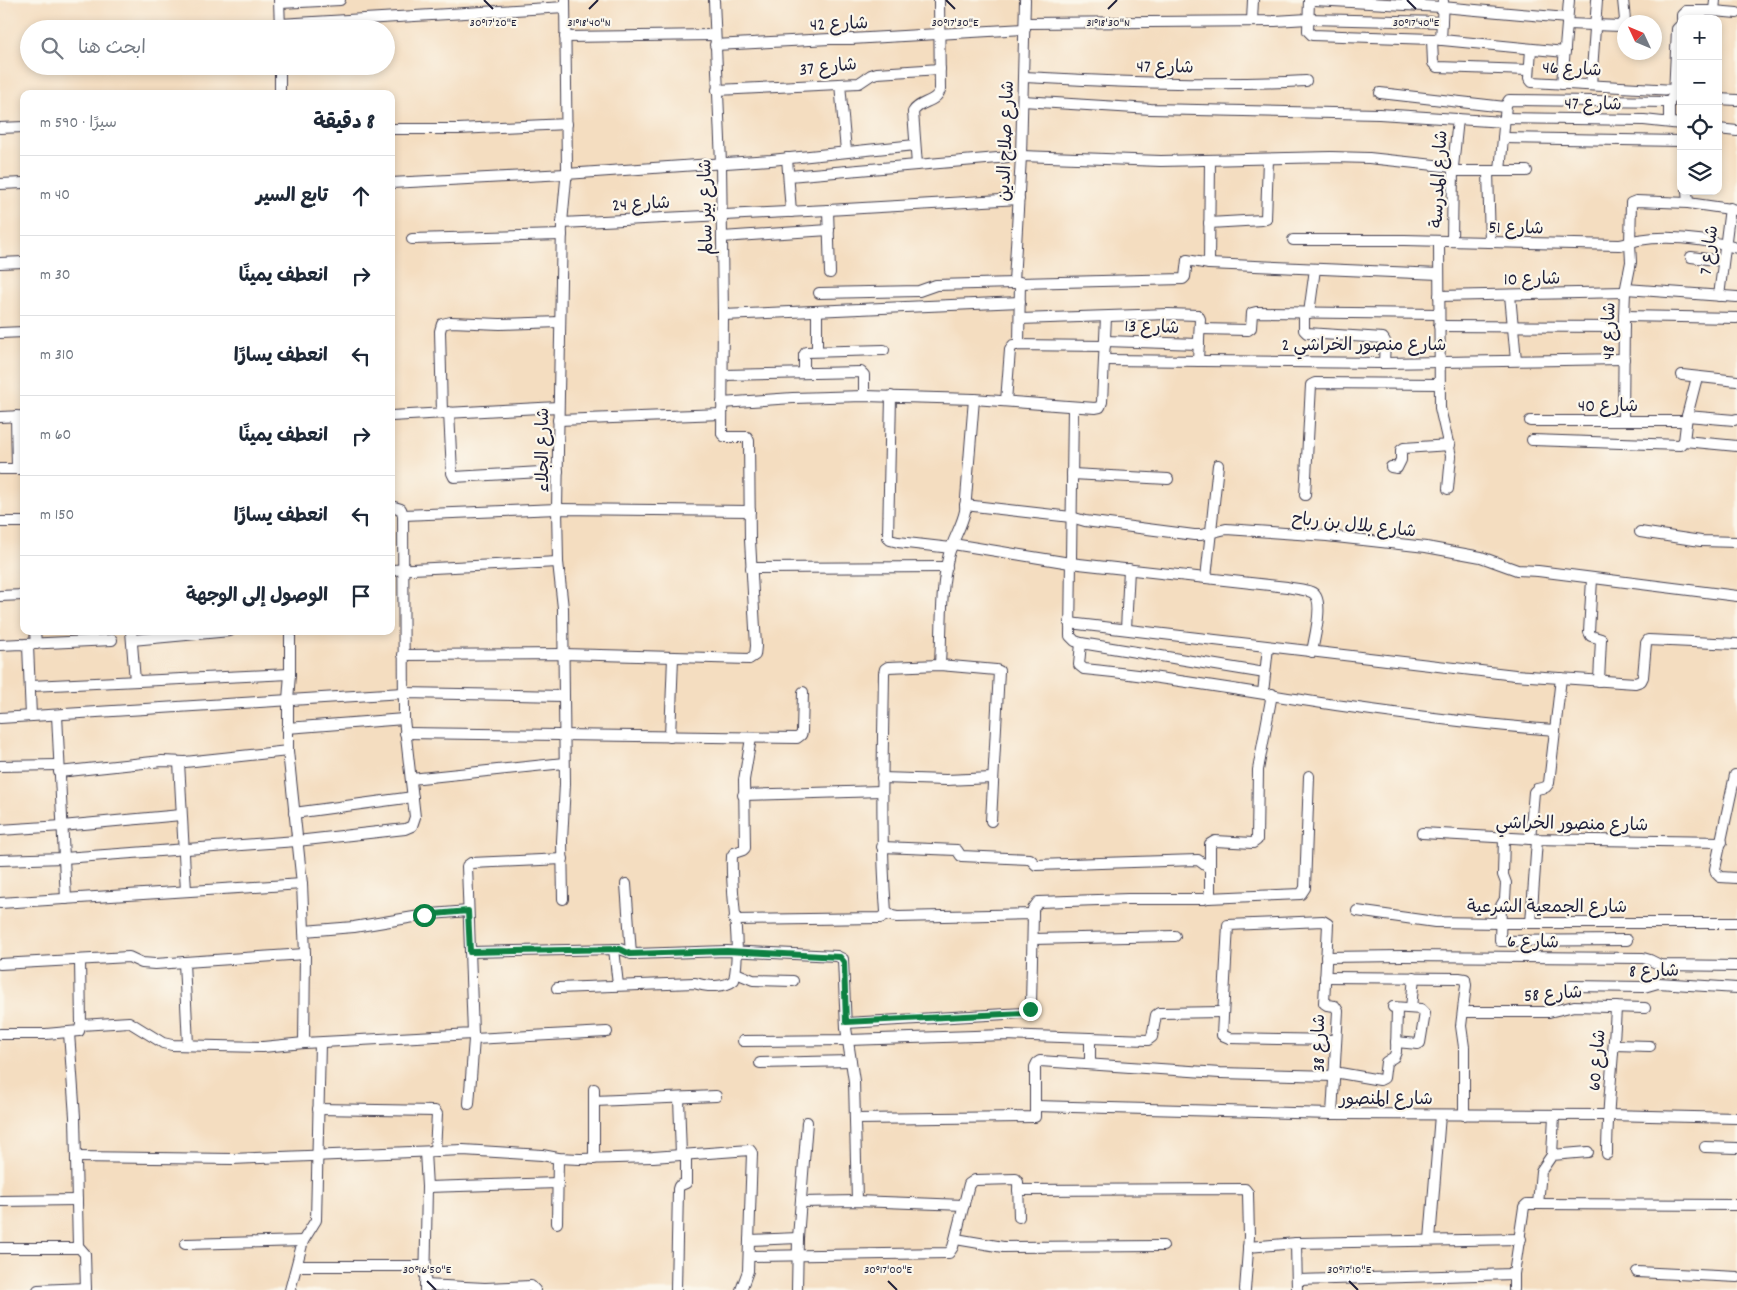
<!DOCTYPE html>
<html lang="ar">
<head>
<meta charset="utf-8">
<style>
	body { margin:0; font-family:Dekko,"Playpen Sans Arabic",sans-serif; background:#f6f6f7; color:#1f2937; direction:rtl }
	.controls { position:absolute; right:15px; top:15px; display:grid; overflow:hidden; border-radius:10px; box-shadow:0 2px 8px #0003 }
	.controls button { width:45px; height:45px; display:grid; place-items:center; padding:0; border:0; border-bottom:1px solid #e0e1e3; background:#fff; color:#1f2937; font:25px sans-serif }
	.compass { position:absolute; left:1617px; top:15px; width:45px; height:45px; border-radius:50%; background:#fff; box-shadow:0 2px 8px #0003; rotate:314deg }
	.stop { position:absolute; width:15px; height:15px; margin:-11px; border:4px solid #0b8043; border-radius:50%; background:#fff }
	.stop.end { background:#0b8043; border-color:#fff; box-shadow:0 1px 5px #0008 }
	.list { margin:0; padding:0; list-style:none }
	h2 { display:flex; justify-content:space-between; align-items:center; height:65px; margin:0; padding:0 20px; font-size:21px }
	h2 small { font-size:16px; font-weight:400; color:#747a83 }
	.list li { display:grid; grid-template-columns:32px 1fr auto; gap:15px; align-items:center; box-sizing:border-box; height:80px; padding:0 20px; border-top:1px solid #e0e1e3 }
	.list b { display:block; font-size:19px; white-space:nowrap }
	.list em { font-size:16px; font-style:normal; color:#747a83 }
	.icon { flex:none; width:28px; height:28px; fill:none; stroke:currentColor; stroke-width:2; stroke-linecap:round; stroke-linejoin:round }
	.map { position:relative; flex:none; width:1737px; height:1290px; overflow:hidden; direction:ltr }
	.search { position:absolute; background:#fff; box-shadow:0 2px 8px #0003; left:20px; top:20px; width:375px; height:55px; display:flex; align-items:center; gap:12px; box-sizing:border-box; padding:0 18px; border-radius:28px; color:#747a83; font-size:19px }
	.panel { position:absolute; background:#fff; box-shadow:0 2px 8px #0003; left:20px; top:90px; width:375px; height:545px; border-radius:10px; direction:rtl }
	.map>svg:first-child { display:block }
	.lines { fill:none; stroke-linecap:round; stroke-linejoin:round }
	.minor-casing { stroke:#423e4f; stroke-width:12 }
	.minor { stroke:#fff; stroke-width:10 }
	.route { stroke:#0b8043; stroke-width:6 }
	.ticks { fill:none; stroke:#22223b; stroke-width:2 }
	.labels { text-anchor:middle; stroke-width:4.5; stroke-linejoin:round; paint-order:stroke }
	.street-label { font-size:18px; fill:#22223b; stroke:#fbf7ec }
	.ticks-label { font-size:12px; text-anchor:middle; fill:#22223b; stroke:#fbf7ec; stroke-width:4.5; stroke-linejoin:round; paint-order:stroke }
</style>
</head>
<body>
<div class="map">
<svg width="1737" height="1290" viewBox="0 0 1737 1290">
	<rect width="100%" height="100%" fill="#fbf7ec"/>
	<filter id="ink" filterUnits="userSpaceOnUse"><feTurbulence type="fractalNoise" baseFrequency=".02" numOctaves="2"/><feDisplacementMap in="SourceGraphic" scale="10" xChannelSelector="R" yChannelSelector="G"/><feConvolveMatrix kernelMatrix="1 2 1 2 8 2 1 2 1" color-interpolation-filters="sRGB"/></filter>
	<filter id="wash" filterUnits="userSpaceOnUse"><feTurbulence type="fractalNoise" baseFrequency=".0096" numOctaves="4" result="noise"/><feDisplacementMap in="SourceGraphic" scale="20" xChannelSelector="R" yChannelSelector="G"/><feGaussianBlur stdDeviation="1.12" result="paint"/><feColorMatrix in="noise" values="0 0 0 0 0 0 0 0 0 0 0 0 0 0 0 0 0 1.4 0 .05"/><feComposite in="paint" operator="in"/></filter>
	<g filter="url(#wash)">
		<rect width="100%" height="100%" fill="#f4ddc0"/>
	</g>
	<g filter="url(#ink)">
		<g class="lines">
			<defs>
				<g id="minor">
					<path d="M279,0l1,29"/>
					<path d="M1309,0l-1,31 4,4 120,4 133,13"/>
					<path d="M1314,0l128,7 125,11"/>
					<path d="M280,3l60,-3"/>
					<path d="M1714,11l23,2"/>
					<path d="M1682,19v-4l4,-4h28l1,-11"/>
					<path d="M1252,21l1,-21"/>
					<path d="M1025,23l250,-2 33,-2 134,3"/>
					<path d="M280,24l285,-17"/>
					<path d="M1567,24l54,2 4,-6 -2,-20"/>
					<path d="M565,37l150,-2"/>
					<path d="M1432,39l1,24 4,4 92,3"/>
					<path d="M1441,40l2,-39"/>
					<path d="M715,45l115,-6h21l174,-10"/>
					<path d="M1531,49l-2,29 3,4 142,8"/>
					<path d="M1024,77c93,5 188,9 282,4"/>
					<path d="M840,84l6,67"/>
					<path d="M1562,84l7,-84"/>
					<path d="M1591,85l6,-85"/>
					<path d="M717,90l142,-7 12,-8 6,-2 63,-4"/>
					<path d="M1380,93l125,14"/>
					<path d="M280,94v-28"/>
					<path d="M1718,99l19,1"/>
					<path d="M1023,101l128,8 228,5 125,8"/>
					<path d="M1505,118l139,2 37,4"/>
					<path d="M1669,121v-19l5,-7 3,-66 4,-4"/>
					<path d="M0,128l24,-1"/>
					<path d="M391,129h67l109,-5"/>
					<path d="M1718,129l19,2"/>
					<path d="M1503,138l178,3"/>
					<path d="M787,158l4,54"/>
					<path d="M917,165l-4,-53c6,-11 23,-9 27,-22l-1,-90"/>
					<path d="M1453,171h74"/>
					<path d="M1488,171l2,71"/>
					<path d="M1500,171l6,-66 3,-5 160,2"/>
					<path d="M789,176l232,-20 140,5 170,-4 38,1 84,9"/>
					<path d="M391,183l175,-9 205,-14 144,-15"/>
					<path d="M0,184l24,-1"/>
					<path d="M1687,191l1,12"/>
					<path d="M828,210l2,63"/>
					<path d="M562,223l266,-13 191,-11"/>
					<path d="M1209,223l53,-3 4,-1 2,-60"/>
					<path d="M722,237l107,-7"/>
					<path d="M412,239l150,-4"/>
					<path d="M1293,240h111l215,5c7,0 13,-4 19,-5 32,-5 69,0 99,8"/>
					<path d="M1439,241l1,167 11,48 -3,33"/>
					<path d="M1452,241l1,-74 5,-48"/>
					<path d="M1691,257l32,4"/>
					<path d="M0,263l24,-1"/>
					<path d="M1209,264l1,-104"/>
					<path d="M1014,282l7,-126 4,-156"/>
					<path d="M1626,289l111,8"/>
					<path d="M819,293l100,-2 17,-6 247,-6 2,-2 2,-17 22,4 230,10"/>
					<path d="M1510,295l6,65"/>
					<path d="M1439,296l186,-4"/>
					<path d="M1719,296l11,-88"/>
					<path d="M817,311v40"/>
					<path d="M1304,313v17l3,3 76,5 2,3 -1,22"/>
					<path d="M1309,313l6,-44"/>
					<path d="M723,315l297,-13"/>
					<path d="M1624,316l113,2"/>
					<path d="M1020,319l148,-5 30,1 2,4 -2,42"/>
					<path d="M1439,326l185,1"/>
					<path d="M1200,329l48,1 3,-2 1,-15 4,-1 183,2"/>
					<path d="M0,333l24,-1"/>
					<path d="M1105,341l94,3"/>
					<path d="M1019,344l1,-62"/>
					<path d="M1104,360l280,3 240,-4"/>
					<path d="M804,373v-18l2,-3 78,-2"/>
					<path d="M723,375l138,-3 3,3v21"/>
					<path d="M1682,375l55,6"/>
					<path d="M891,396l-3,141 2,3 8,2 53,6"/>
					<path d="M1006,401l4,-51 3,-5 92,1"/>
					<path d="M722,403l71,-5 71,-2 110,3"/>
					<path d="M1073,407l-3,229 5,5 6,2 184,30"/>
					<path d="M449,412l3,61 2,4 104,-6"/>
					<path d="M442,413l-2,-82 2,-7 9,-2 49,2 60,-2"/>
					<path d="M16,416l1,53"/>
					<path d="M391,416l167,-9"/>
					<path d="M1687,416l47,4 3,-1"/>
					<path d="M0,417l24,-1"/>
					<path d="M558,420l164,-6"/>
					<path d="M1530,421h156"/>
					<path d="M1623,421l1,-105 1,-24 6,-30 -1,-19 1,-40 5,-2 52,2 49,7"/>
					<path d="M1532,440l148,5 4,-4 53,5"/>
					<path d="M1684,441l3,-25 10,-39"/>
					<path d="M1391,467l6,1 4,-8v-10l3,-2 46,-3"/>
					<path d="M0,469h24"/>
					<path d="M1072,474l96,5"/>
					<path d="M1305,495l6,-110 4,-2 125,1"/>
					<path d="M965,505l106,12 14,4 109,14h7l25,-6 101,7 99,11 55,10 36,13 21,1 199,25"/>
					<path d="M403,515l154,-6 193,2"/>
					<path d="M0,522h24"/>
					<path d="M1640,532l61,9 36,1"/>
					<path d="M953,544l117,19 217,24c8,2 17,2 24,5 15,5 3,47 1,60"/>
					<path d="M751,568l196,-1"/>
					<path d="M391,570l167,-8"/>
					<path d="M1206,578l12,-113"/>
					<path d="M1592,579l-3,53 2,4 10,3 -2,42"/>
					<path d="M0,596l24,-1"/>
					<path d="M1069,623l446,52 120,8 6,-2 2,-4 3,-34 2,-3 89,4"/>
					<path d="M1126,629l3,-60"/>
					<path d="M35,631l1,13"/>
					<path d="M131,631l4,50"/>
					<path d="M290,631v43l-2,26v51l14,133 3,70 -1,89"/>
					<path d="M132,640l98,-9"/>
					<path d="M1081,643l-2,22 5,4c87,8 173,25 259,37 70,10 141,19 212,24"/>
					<path d="M25,644l87,-4"/>
					<path d="M0,645l21,-1 7,2 3,70"/>
					<path d="M403,655l160,-1 186,5 6,-4 1,-9 -6,-106 -1,-99 -2,-4h-22l-3,-3 1,-119 -2,-152 -7,-163"/>
					<path d="M940,665c2,-36 0,-76 9,-111 4,-15 13,-28 16,-43l9,-112 121,9 5,-1 2,-5 4,-85"/>
					<path d="M31,686l259,-12"/>
					<path d="M1263,693l5,-46"/>
					<path d="M57,715l9,184"/>
					<path d="M0,718l403,-25 160,3"/>
					<path d="M287,728l117,-9"/>
					<path d="M405,733l392,5 4,-3 1,-3 1,-40"/>
					<path d="M670,737l3,-80"/>
					<path d="M179,762l7,129"/>
					<path d="M0,766l58,-1"/>
					<path d="M59,772l103,-11 23,1 103,-11"/>
					<path d="M1735,775l-20,94 1,4 4,4 17,1"/>
					<path d="M882,778l64,2 46,-2"/>
					<path d="M411,779l153,-16"/>
					<path d="M743,795l139,-4"/>
					<path d="M294,813l119,-16"/>
					<path d="M0,830l62,-4 119,-11"/>
					<path d="M1422,833l108,6 192,3"/>
					<path d="M1504,838l-1,37 3,8 -1,16 -4,7 -1,35 127,-1"/>
					<path d="M1530,839l4,-47 3,-3 9,-2 3,-4 12,-105"/>
					<path d="M882,847l75,3 4,6 69,3 6,6 162,-5 11,8"/>
					<path d="M0,860l64,-2 233,-17 108,-12 7,-3 3,-9 -11,-98 -1,-204 -2,-6 -10,-3"/>
					<path d="M626,884l5,70"/>
					<path d="M1208,898l93,-4 4,-6 4,-112"/>
					<path d="M563,899l-1,-58 3,-57 -2,-176 -5,-46 -1,-53 5,-286 5,-54 -2,-169"/>
					<path d="M0,903l302,-19"/>
					<path d="M1357,911l78,11 65,1h237"/>
					<path d="M1033,914v-5l5,-7 90,-3h76l4,-1 2,-6v-48l5,-3 38,2 4,-3 1,-70 14,-76"/>
					<path d="M734,920l146,-2 8,-3"/>
					<path d="M1531,923l6,-83"/>
					<path d="M304,931l50,-4 78,-13 36,-3"/>
					<path d="M1033,939l142,-3"/>
					<path d="M614,949l4,36"/>
					<path d="M470,952l150,-3 14,5 93,-3 110,5 6,3 3,69 8,53 3,120"/>
					<path d="M1326,957l76,-1 241,2 7,2 10,5 77,1"/>
					<path d="M184,962l4,83"/>
					<path d="M0,964l129,-7 13,6 13,1 150,-10"/>
					<path d="M736,973l17,7 40,1"/>
					<path d="M1325,977l134,1 6,1 1,6 -5,41 3,21v68"/>
					<path d="M1571,986l73,1 14,-4 79,5"/>
					<path d="M557,988l138,-5c11,4 30,5 39,-3 8,-38 -4,-84 -2,-124l2,-3 9,-3 2,-2 -1,-68 7,-42"/>
					<path d="M1393,1007l28,2 4,4 -5,30 -2,1 -22,-2"/>
					<path d="M1411,1008l3,-31"/>
					<path d="M1463,1012h86l25,-6 71,2"/>
					<path d="M846,1023l178,-10 4,-2 3,-6 2,-91 -136,3 -5,-1 -6,-4c-6,-80 -3,-159 -2,-239l1,-4 3,-2 52,-2 56,5 3,1 -8,150"/>
					<path d="M81,1025l48,-3 34,21 9,2 91,2 41,-4 169,-9 -6,-168 4,-3 92,-4"/>
					<path d="M69,1033l6,84 3,129 7,8 1,36"/>
					<path d="M0,1034h46l33,-3 2,-6 -1,-65"/>
					<path d="M473,1034l1,5 133,-7"/>
					<path d="M743,1041l105,-1 158,-5 142,5 4,-3 4,-22 3,-2 64,-1"/>
					<path d="M1614,1045l36,1"/>
					<path d="M760,1063l91,-2"/>
					<path d="M1090,1064v-26"/>
					<path d="M1334,1072l46,8 4,-2 2,-16 8,-5 2,-5 1,-44"/>
					<path d="M679,1098l2,57"/>
					<path d="M594,1101l122,-5"/>
					<path d="M469,1104l5,-65"/>
					<path d="M1035,1106l297,8 275,1 130,3"/>
					<path d="M318,1109l117,2 2,3 -2,37"/>
					<path d="M1332,1114l6,-103 -3,-5 -8,-1 -3,-2 4,-79 -5,-3 -95,4 -6,110 7,3 107,2"/>
					<path d="M855,1119l180,-2v-50l2,-4 3,-2 180,12 114,3"/>
					<path d="M1705,1147l32,1"/>
					<path d="M1607,1154c0,-49 7,-98 9,-147"/>
					<path d="M1552,1155l36,-3"/>
					<path d="M76,1157l156,2 231,-9 79,5 16,3 22,1 73,-2 97,-7 2,3 -4,118 -7,19"/>
					<path d="M594,1159v-70"/>
					<path d="M427,1187l131,-4"/>
					<path d="M1018,1190l227,-1 3,4 1,44 -4,53"/>
					<path d="M0,1201l77,-1"/>
					<path d="M801,1202l56,-1 107,4"/>
					<path d="M1538,1204l199,1"/>
					<path d="M557,1223l1,-65"/>
					<path d="M956,1239l47,8 160,-1"/>
					<path d="M749,1240l49,-2"/>
					<path d="M1430,1240l10,-125"/>
					<path d="M185,1244l118,-3"/>
					<path d="M1248,1247l48,-4"/>
					<path d="M0,1248h79"/>
					<path d="M749,1256l200,-3 4,-6 16,-63 6,-4 41,-1 2,3 1,35"/>
					<path d="M297,1266h128"/>
					<path d="M1637,1272l100,5"/>
					<path d="M1297,1280l217,-6"/>
					<path d="M425,1285l60,3 46,-2 4,4"/>
					<path d="M38,1290l48,-2"/>
					<path d="M290,1290l13,-49 13,-21 4,-177"/>
					<path d="M425,1290l2,-103 -2,-35"/>
					<path d="M676,1290l2,-101 1,-3 7,-3v-28"/>
					<path d="M797,1290l1,-52 9,-116"/>
					<path d="M1297,1290l-1,-47 225,-4"/>
					<path d="M1514,1290v-16l10,-67 3,-3h11l3,-33 11,-16 2,-40"/>
				</g>
			</defs>
			<!-- minor casing -->
			<use href="#minor" class="minor-casing"/>
			<!-- minor -->
			<use href="#minor" class="minor"/>
		</g>
	</g>
	<g class="lines" filter="url(#ink)">
		<!-- route -->
		<path class="route" d="M424,915l44,-4 2,41 150,-3 10,5 97,-3 113,6 4,5 2,60 178,-9 6,-4"/>
	</g>
	<!-- ticks -->
	<path class="ticks" d="M484,0l9,9M946,0l9,9M1407,0l9,9M589,9l9,-9M1108,9l9,-9M427,1281l9,9M888,1281l9,9M1349,1281l9,9"/>
	<g class="labels">
		<!-- street labels -->
		<g class="street-label">
			<text transform="translate(839 23) rotate(-2)" y="6">شارع 42</text>
			<text transform="translate(828 66) rotate(-6)" y="6">شارع 37</text>
			<text transform="translate(1165 66) rotate(1)" y="6">شارع 47</text>
			<text transform="translate(1572 68) rotate(3)" y="6">شارع 46</text>
			<text transform="translate(1593 103) rotate(1)" y="6">شارع 47</text>
			<text transform="translate(1005 141) rotate(-88)" y="6">شارع صلاح الدين</text>
			<text transform="translate(1438 179) rotate(-87)" y="6">شارع المدرسة</text>
			<text transform="translate(641 203) rotate(-3)" y="6">شارع 24</text>
			<text transform="translate(705 207) rotate(-91)" y="6">شارع بير سالم</text>
			<text transform="translate(1516 227) rotate(1)" y="6">شارع 51</text>
			<text transform="translate(1708 250) rotate(-82)" y="6">شارع 7</text>
			<text transform="translate(1532 278) rotate(-1)" y="6">شارع 10</text>
			<text transform="translate(1152 326) rotate(2)" y="6">شارع 13</text>
			<text transform="translate(1608 331) rotate(-89)" y="6">شارع 48</text>
			<text x="1364" y="350">شارع منصور الخراشي 2</text>
			<text x="1608" y="411">شارع 40</text>
			<text transform="translate(542 450) rotate(-90)" y="6">شارع الجلاء</text>
			<text transform="translate(1354 524) rotate(6)" y="6">شارع بلال بن رباح</text>
			<text transform="translate(1572 823) rotate(1)" y="6">شارع منصور الخراشي</text>
			<text x="1547" y="912">شارع الجمعية الشرعية</text>
			<text transform="translate(1533 941) rotate(1)" y="6">شارع 6</text>
			<text transform="translate(1654 970) rotate(-1)" y="6">شارع 8</text>
			<text transform="translate(1553 993) rotate(-4)" y="6">شارع 58</text>
			<text transform="translate(1318 1043) rotate(-90)" y="6">شارع 38</text>
			<text transform="translate(1596 1060) rotate(-85)" y="6">شارع 60</text>
			<text x="1386" y="1104">شارع المنصور</text>
		</g>
	</g>
	<g class="ticks-label">
		<text x="493" y="26">30°17'20"E</text>
		<text x="955" y="26">30°17'30"E</text>
		<text x="1416" y="26">30°17'40"E</text>
		<text x="589" y="26">31°18'40"N</text>
		<text x="1108" y="26">31°18'30"N</text>
		<text x="427" y="1273">30°16'50"E</text>
		<text x="888" y="1273">30°17'00"E</text>
		<text x="1349" y="1273">30°17'10"E</text>
	</g>
</svg>
<div class="controls">
<button>+</button>
<button>−</button>
<button><svg class="icon" aria-label="locate" viewBox="0 0 24 24"><circle cx="12" cy="12" r="6"/><path d="M12 2v4M12 18v4M2 12h4M18 12h4"/></svg></button>
<button><svg class="icon" aria-label="layers" viewBox="0 0 24 24"><path d="M12 4l9 5-9 5-9-5zM3 14l9 5 9-5"/></svg></button>
</div>
<svg class="compass" viewBox="-18 -18 36 36"><path d="M0-13l5 13h-10z" fill="#e53935"/><path d="M0 13l5-13h-10z" fill="#747a83"/></svg>
<div class="stop" style="left:424px;top:915px"></div>
<div class="stop end" style="left:1030px;top:1009px"></div>
<div class="search"><svg class="icon" aria-label="search" viewBox="0 0 24 24"><circle cx="10" cy="10" r="6"/><path d="M15 15l6 6"/></svg>ابحث هنا</div>
<section class="panel">
<h2>8 دقيقة<small>سيرًا · 590 m</small></h2>
<ul class="list">
<li><svg class="icon" aria-label="ahead" viewBox="0 0 24 24"><path d="M12 20V5M6 11l6-6 6 6"/></svg><div><b>تابع السير</b></div><em>40 m</em></li>
<li><svg class="icon" aria-label="right" viewBox="0 0 24 24"><path d="M7 20v-9h11M14 6l5 5-5 5"/></svg><div><b>انعطف يمينًا</b></div><em>30 m</em></li>
<li><svg class="icon" aria-label="left" viewBox="0 0 24 24"><path d="M17 20v-9H6M10 6l-5 5 5 5"/></svg><div><b>انعطف يسارًا</b></div><em>310 m</em></li>
<li><svg class="icon" aria-label="right" viewBox="0 0 24 24"><path d="M7 20v-9h11M14 6l5 5-5 5"/></svg><div><b>انعطف يمينًا</b></div><em>60 m</em></li>
<li><svg class="icon" aria-label="left" viewBox="0 0 24 24"><path d="M17 20v-9H6M10 6l-5 5 5 5"/></svg><div><b>انعطف يسارًا</b></div><em>150 m</em></li>
<li><svg class="icon" aria-label="arrive" viewBox="0 0 24 24"><path d="M6 21V4h12l-3 4 3 4H6"/></svg><div><b>الوصول إلى الوجهة</b></div></li>
</ul>
</section>
</div>
</body>
</html>
